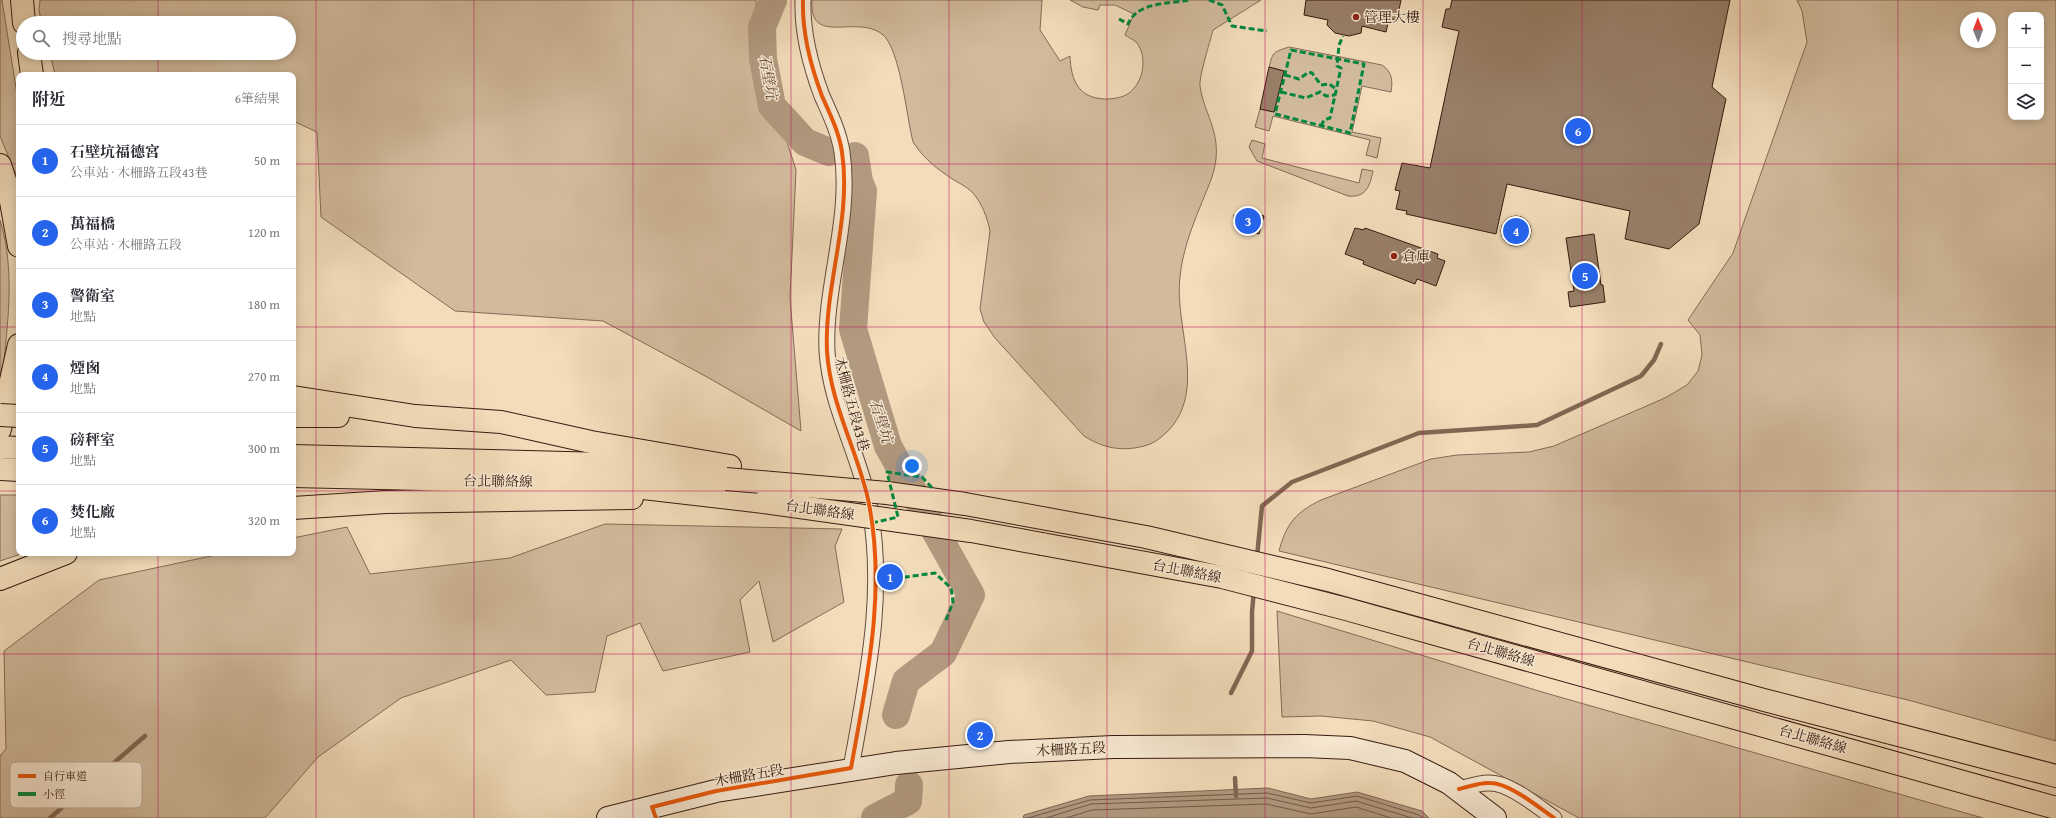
<!DOCTYPE html>
<html lang="zh-TW">
<head>
<meta charset="utf-8">
<style>
	body { margin:0; font-family:"Gentium Book Plus","Noto Serif TC",serif; background:#f2f2f3; color:#2b2b33 }
	.controls { position:absolute; right:12px; top:12px; display:grid; overflow:hidden; border-radius:8px; box-shadow:0 2px 10px #0003 }
	.controls button { width:36px; height:36px; display:grid; place-items:center; padding:0; border:0; border-bottom:1px solid #e1e1e2; background:#fff; color:#2b2b33; font:20px sans-serif }
	.compass { position:absolute; left:1960px; top:12px; width:36px; height:36px; border-radius:50%; background:#fff; box-shadow:0 2px 10px #0003; rotate:359deg }
	.you { position:absolute; left:912px; top:466px; width:14px; height:14px; margin:-10px; border:3px solid #fff; border-radius:50%; background:#1a73e8; box-shadow:0 0 0 6px #1a73e833 }
	.badge { display:grid; place-items:center; width:26px; height:26px; border-radius:50%; background:#2563eb; color:#fff; font-size:13px; font-weight:700 }
	.pin { position:absolute; translate:-50% -50%; border:2px solid #fff; box-shadow:0 1px 4px #0006 }
	.list { margin:0; padding:0; list-style:none }
	h2 { display:flex; justify-content:space-between; align-items:center; height:52px; margin:0; padding:0 16px; font-size:17px }
	h2 small { font-size:13px; font-weight:400; color:#7c7c81 }
	.list li { display:grid; grid-template-columns:26px 1fr auto; gap:12px; align-items:center; box-sizing:border-box; height:72px; padding:0 16px; border-top:1px solid #e1e1e2 }
	.list b { display:block; font-size:15px; white-space:nowrap }
	.list p { margin:0; font-size:13px; white-space:nowrap; color:#7c7c81 }
	.list em { font-size:13px; font-style:normal; color:#7c7c81 }
	.icon { flex:none; width:22px; height:22px; fill:none; stroke:currentColor; stroke-width:2; stroke-linecap:round; stroke-linejoin:round }
	.map { position:relative; flex:none; width:2056px; height:818px; overflow:hidden }
	.search { position:absolute; background:#fff; box-shadow:0 2px 10px #0003; left:16px; top:16px; width:280px; height:44px; display:flex; align-items:center; gap:10px; box-sizing:border-box; padding:0 14px; border-radius:22px; color:#7c7c81; font-size:15px }
	.panel { position:absolute; background:#fff; box-shadow:0 2px 10px #0003; left:16px; top:72px; width:280px; height:484px; border-radius:8px }
	.map>svg:first-child { display:block }
	.green { fill:#d2bb9d; stroke:#846b56; fill-rule:evenodd }
	.water { fill:#b29a80; stroke:#816753 }
	.lines { fill:none; stroke-linecap:round; stroke-linejoin:round }
	.shore { stroke:#745a48; stroke-width:1 }
	.stream { stroke:#816753; stroke-width:4.5 }
	.river { stroke:#b29a80; stroke-width:28 }
	.building { fill:#987f68; stroke:#371b0f }
	.minor-casing { stroke:#664b3a; stroke-width:17 }
	.secondary-casing { stroke:#371b0f; stroke-width:24 }
	.motorway-casing { stroke:#371b0f; stroke-width:24 }
	.minor { stroke:#f7e8d2; stroke-width:15 }
	.secondary { stroke:#f7e8d2; stroke-width:22 }
	.motorway { stroke:#f2dcba; stroke-width:22 }
	.motorway-bridge-casing { stroke:#371b0f; stroke-width:24; stroke-linecap:butt }
	.motorway-bridge { stroke:#f2dcba; stroke-width:22 }
	.quiet { stroke:#00873e; stroke-width:3; stroke-dasharray:6 3; stroke-linecap:butt }
	.cycleway-casing { stroke:#f7e8d2; stroke-width:6 }
	.cycleway { stroke:#e8590c; stroke-width:4 }
	.grid { fill:none; stroke:#c2185b; stroke-width:1; stroke-opacity:0.55 }
	.poi-dot { fill:#8f2418; stroke:#f7e8d2; stroke-width:1.5 }
	.labels { text-anchor:middle; stroke-width:3; stroke-linejoin:round; paint-order:stroke }
	.poi-label { font-size:14px; fill:#371b0f; stroke:#f7e8d2; text-anchor:start }
	.street-label { font-size:14px; fill:#371b0f; stroke:#f7e8d2 }
	.water-label { font-size:15px; font-style:italic; fill:#624737; stroke:#f7e8d2 }
	.key { fill:#f7e8d2; stroke:#bdaa98; stroke-width:1 }
	.key-label { font-size:11px; fill:#371b0f }
</style>
</head>
<body>
<div class="map">
<svg width="2056" height="818" viewBox="0 0 2056 818">
	<rect width="100%" height="100%" fill="#f2dcba"/>
	<filter id="stains"><feTurbulence type="fractalNoise" baseFrequency=".005" numOctaves="4"/><feColorMatrix values="0 0 0 0 .2 0 0 0 0 .09 0 0 0 0 .02 0 0 0 .5 -.17"/></filter>
	<radialGradient id="worn" r=".72"><stop offset=".6" stop-color="#630" stop-opacity="0"/><stop offset="1" stop-color="#630" stop-opacity=".3"/></radialGradient>
	<!-- green -->
	<g class="green">
		<path d="M0,0h2l17,107v75l-19,-46z"/>
		<path d="M40,0h716l1,48 39,122 -6,128 11,133 -94,-54 -104,-56 -148,-10 -134,-94 -4,-85 -24,-11v-46h-238l-5,-22h239v-30h-247l-3,-12z"/>
		<path d="M812,0h230l-2,30 20,31 10,-5c1,24 8,42 35,43 7,0 18,-1 24,-6 14,-10 19,-35 8,-50 -3,-3 -9,-6 -12,-8l9,-21 -19,-9h-15l-2,5 -15,-3 -13,-7h191l-48,30c-3,12 -14,46 -13,56 4,27 19,43 16,73 -2,18 -10,32 -16,48 -9,22 -18,47 -20,70 -6,50 28,114 -13,155 -8,7 -12,11 -23,14 -22,6 -41,2 -60,-10l-89,-98 -11,-16 -4,-13 10,-78c-3,-14 -8,-28 -18,-39 -5,-5 -13,-9 -18,-12 -17,-11 -30,-21 -41,-38 -6,-23 -13,-95 -31,-108 -27,-20 -73,13 -70,-34z"/>
		<path d="M1797,0h259v741l-148,-41 -629,-149c7,-27 17,-39 42,-51l110,-41 26,-4 72,-3 25,-6 111,-48 22,-13 11,-14 4,-16 -2,-20 -12,-15 45,-67 74,-211 -5,-31zM2011,15h30v102h-30zM1966,18h24v24h-24z"/>
		<path d="M1289,47l93,18c10,7 11,15 9,27l-29,-6 -10,46 29,6 -4,20 -11,-3 4,-15 -97,-24 -4,15 -14,-4 5,-18 14,3 10,-41 -15,-4c4,-16 5,-15 20,-20z"/>
		<path d="M1252,140l13,4 -3,14 97,25 3,-14 11,2c-3,15 -7,27 -25,25l-91,-35 -8,-14z"/>
		<path d="M0,220c12,38 10,81 6,120 -1,12 -2,25 -6,36z"/>
		<path d="M0,495h19v58h5l-24,8z"/>
		<path d="M605,524l237,5 -7,17 9,56 -71,40 -14,-61 -19,19 10,52 -87,19 -23,-48 -33,13 -12,56 -49,3 -35,-35 -110,38 -83,59 -53,61h-265v-62l6,-7 -2,-98 95,-71 126,-27h68v-15l54,-11 23,47 140,-16z"/>
		<path d="M1277,611l265,81 441,126h-404l-149,-81 -57,-16 -52,-5 -39,1z"/>
	</g>
	<!-- water -->
	<path class="water" d="M1268,788l43,11 46,-7 65,19 7,7h-406l1,-3 65,-19z"/>
	<g class="lines">
		<!-- shore -->
		<g class="shore">
			<path d="M1028,818l62,-18 177,-7 44,10 46,-7 62,19 4,3"/>
			<path d="M1046,818l45,-14 176,-6 44,10 45,-7 56,17"/>
			<path d="M1066,818l26,-8 174,-6 45,10 45,-7 35,11"/>
		</g>
		<!-- stream -->
		<g class="stream">
			<path d="M1257,557l5,-51 30,-24 127,-49 118,-8 104,-49 13,-16 7,-16"/>
			<path d="M1231,693l21,-42v-39l2,-22"/>
			<path d="M1235,778l1,18"/>
			<path d="M50,818l95,-82"/>
		</g>
		<!-- river -->
		<g class="river">
			<path d="M773,0l-11,27 1,32 9,47 33,36 24,10"/>
			<path d="M855,156l4,25 4,10 -10,138 35,117 83,149 -28,58 -37,28 -10,34"/>
			<path d="M875,818l33,-17 1,-16"/>
		</g>
	</g>
	<!-- building -->
	<g class="building">
		<path d="M1306,0h95l-4,20 -8,-1 -3,13 -24,-6 -1,7 -12,3 -14,-3 -8,-8 1,-5 -24,-5z"/>
		<path d="M1452,0h278l-18,87 14,12 -27,125 -30,25 -44,-10 5,-28 -123,-27 -11,50 -90,-20 1,-3 -11,-2 4,-18 -5,-1 7,-27 28,5 29,-137 -17,-4 4,-18h4z"/>
		<path d="M1269,67l15,4 -10,41 -14,-3z"/>
		<path d="M1245,210l19,6 -5,18 -17,-5 -8,-5v-9l5,-4z"/>
		<circle cx="1516" cy="231" r="15"/>
		<path d="M1355,228l9,2 1,-2 73,26 -1,4 8,3 -9,25 -19,-7 -2,5 -52,-20 1,-3 -19,-7z"/>
		<path d="M1594,234l7,51h2l2,17 -35,5 -2,-15 6,-1 -8,-53z"/>
	</g>
	<g class="lines">
		<defs>
			<g id="minor">
				<path d="M803,0c-1,31 8,67 19,96 8,18 17,36 20,56 10,67 -18,134 -15,199 3,52 30,99 41,148 19,90 -1,180 -17,269"/>
				<path d="M1459,789c10,-2 21,-7 31,-6 20,0 48,24 64,35"/>
			</g>
			<path id="secondary" d="M608,818l108,-27 180,-28 113,-11 104,-5 191,-1 46,2 55,13 44,22 46,35"/>
			<g id="motorway">
				<path d="M22,0l2,23"/>
				<path d="M29,53l3,22"/>
				<path d="M0,165l10,31 9,50"/>
				<path d="M293,397l122,19 86,6 90,20 139,24"/>
				<path d="M293,416h45"/>
				<path d="M0,429l19,-84"/>
				<path d="M0,447l19,1"/>
				<path d="M293,456l313,8 105,13"/>
				<path d="M0,469l19,1"/>
				<path d="M293,476l307,7 164,19"/>
				<path d="M887,493l78,11 181,33 182,43 436,120 292,76"/>
				<path d="M293,508l93,-6 246,-4"/>
				<path d="M1042,544l180,33 124,32 710,199"/>
				<path d="M0,579l66,-26"/>
			</g>
		</defs>
		<!-- minor casing -->
		<use href="#minor" class="minor-casing"/>
		<!-- secondary casing -->
		<use href="#secondary" class="secondary-casing"/>
		<!-- motorway casing -->
		<use href="#motorway" class="motorway-casing"/>
		<!-- minor -->
		<use href="#minor" class="minor"/>
		<!-- secondary -->
		<use href="#secondary" class="secondary"/>
		<!-- motorway -->
		<use href="#motorway" class="motorway"/>
		<defs>
			<g id="motorway-bridge">
				<path d="M0,415l19,1"/>
				<path d="M726,479l161,14"/>
				<path d="M764,502l207,29 71,13"/>
			</g>
		</defs>
		<!-- motorway-bridge casing -->
		<use href="#motorway-bridge" class="motorway-bridge-casing"/>
		<!-- motorway-bridge -->
		<use href="#motorway-bridge" class="motorway-bridge"/>
		<!-- quiet -->
		<g class="quiet">
			<path d="M1209,0l13,5 10,21 35,5"/>
			<path d="M1119,19l9,5c9,-22 40,-20 61,-24"/>
			<path d="M1291,50l73,14 -14,69 -75,-19z"/>
			<path d="M1285,75l14,4 10,-7 3,1 9,12 8,-1 7,5"/>
			<path d="M1281,92l25,6 14,-6 6,4 9,-1"/>
			<path d="M1321,126l3,-6 6,-2 11,-50 -4,-2 2,-21 4,-9"/>
			<path d="M872,523l26,-6 -11,-45 35,5 12,13"/>
			<path d="M877,581l58,-8 16,15 2,14 -8,21"/>
		</g>
		<defs>
			<g id="cycleway">
				<path d="M1459,789c10,-2 21,-7 31,-6 20,0 48,24 64,35"/>
				<path d="M656,818l-4,-11 64,-16 135,-23c16,-89 36,-179 17,-269 -11,-49 -38,-96 -41,-148 -3,-65 25,-132 15,-199 -3,-20 -12,-38 -20,-56 -11,-29 -20,-65 -19,-96"/>
			</g>
		</defs>
		<!-- cycleway casing -->
		<use href="#cycleway" class="cycleway-casing"/>
		<!-- cycleway -->
		<use href="#cycleway" class="cycleway"/>
	</g>
	<!-- grid -->
	<path class="grid" d="M158,0v23M316,0v818M474,0v818M633,0v818M791,0v818M949,0v818M1107,0v818M1265,0v818M1423,0v818M1582,0v818M1740,0v818M1898,0v818M158,53v22M0,164h19M293,164h1763M0,327h19M293,327h1763M0,491h19M293,491h1763M158,553v265M0,654h2056"/>
	<!-- markers -->
	<g class="poi-dot">
		<circle cx="1356" cy="17" r="4"/>
		<circle cx="1394" cy="256" r="4"/>
	</g>
	<g class="labels">
		<!-- poi labels -->
		<g class="poi-label">
			<text x="1364" y="22">管理大樓</text>
			<text x="1402" y="261">倉庫</text>
		</g>
		<!-- street labels -->
		<g class="street-label">
			<text transform="translate(852 404) rotate(75)" y="5">木柵路五段43巷</text>
			<text transform="translate(498 481) rotate(1)" y="5">台北聯絡線</text>
			<text transform="translate(820 510) rotate(8)" y="5">台北聯絡線</text>
			<text transform="translate(1187 571) rotate(11)" y="5">台北聯絡線</text>
			<text transform="translate(1501 652) rotate(16)" y="5">台北聯絡線</text>
			<text transform="translate(1813 739) rotate(16)" y="5">台北聯絡線</text>
			<text transform="translate(1071 749) rotate(-3)" y="5">木柵路五段</text>
			<text transform="translate(749 775) rotate(-10)" y="5">木柵路五段</text>
		</g>
		<!-- water labels -->
		<g class="water-label">
			<text transform="translate(768 77) rotate(80)" y="5">石壁坑</text>
			<text transform="translate(881 421) rotate(72)" y="5">石壁坑</text>
		</g>
	</g>
	<!-- legend -->
	<rect x="10" y="762" width="132" height="46" rx="6" class="key"/>
	<rect x="18" y="774" width="18" height="4" fill="#e8590c"/>
	<rect x="18" y="792" width="18" height="4" fill="#00873e"/>
	<g class="key-label">
		<text x="43" y="780">自行車道</text>
		<text x="43" y="798">小徑</text>
	</g>
	<rect width="100%" height="100%" filter="url(#stains)"/>
	<rect width="100%" height="100%" fill="url(#worn)"/>
</svg>
<div class="controls">
<button>+</button>
<button>−</button>
<button><svg class="icon" aria-label="layers" viewBox="0 0 24 24"><path d="M12 4l9 5-9 5-9-5zM3 14l9 5 9-5"/></svg></button>
</div>
<svg class="compass" viewBox="-18 -18 36 36"><path d="M0-13l5 13h-10z" fill="#e53935"/><path d="M0 13l5-13h-10z" fill="#7c7c81"/></svg>
<div class="you"></div>
<div class="pin badge" style="left:890px;top:577px">1</div>
<div class="pin badge" style="left:980px;top:735px">2</div>
<div class="pin badge" style="left:1248px;top:221px">3</div>
<div class="pin badge" style="left:1516px;top:231px">4</div>
<div class="pin badge" style="left:1585px;top:276px">5</div>
<div class="pin badge" style="left:1578px;top:131px">6</div>
<div class="search"><svg class="icon" aria-label="search" viewBox="0 0 24 24"><circle cx="10" cy="10" r="6"/><path d="M15 15l6 6"/></svg>搜尋地點</div>
<section class="panel">
<h2>附近<small>6筆結果</small></h2>
<ul class="list">
<li><span class="badge">1</span><div><b>石壁坑福德宮</b><p>公車站 · 木柵路五段43巷</p></div><em>50 m</em></li>
<li><span class="badge">2</span><div><b>萬福橋</b><p>公車站 · 木柵路五段</p></div><em>120 m</em></li>
<li><span class="badge">3</span><div><b>警衛室</b><p>地點</p></div><em>180 m</em></li>
<li><span class="badge">4</span><div><b>煙囪</b><p>地點</p></div><em>270 m</em></li>
<li><span class="badge">5</span><div><b>磅秤室</b><p>地點</p></div><em>300 m</em></li>
<li><span class="badge">6</span><div><b>焚化廠</b><p>地點</p></div><em>320 m</em></li>
</ul>
</section>
</div>
</body>
</html>
